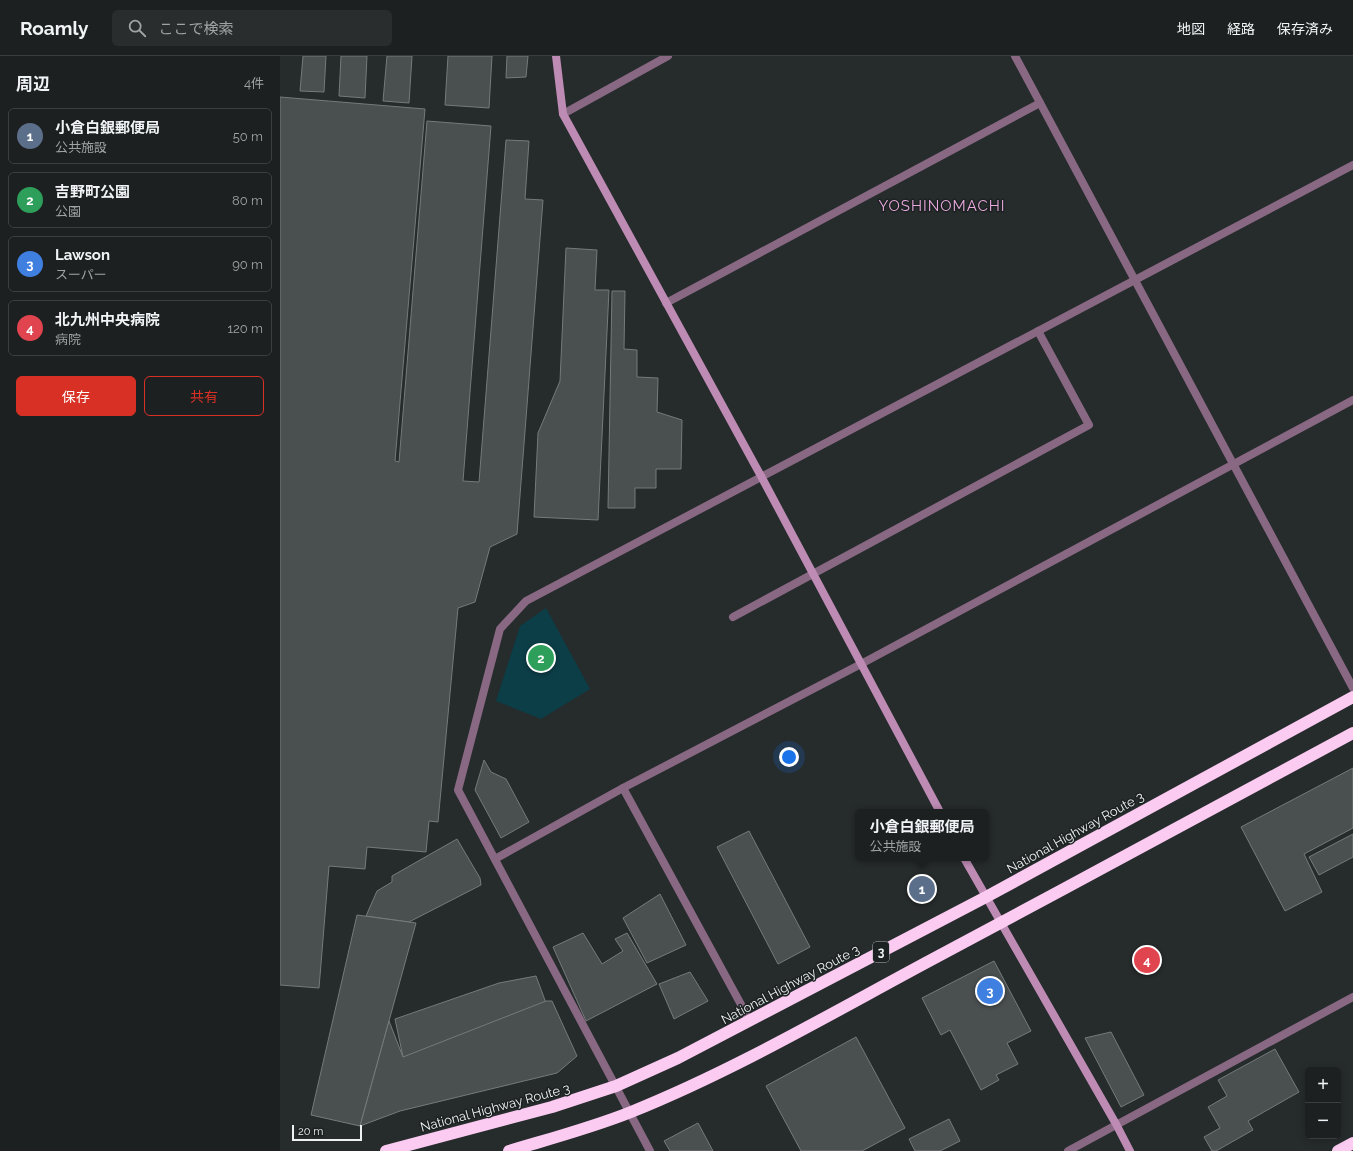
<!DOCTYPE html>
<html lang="ja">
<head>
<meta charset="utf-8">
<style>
	body { margin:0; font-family:Raleway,"Noto Sans JP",sans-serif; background:#292d2e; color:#f1f3f6 }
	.controls { position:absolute; right:12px; bottom:12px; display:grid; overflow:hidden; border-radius:6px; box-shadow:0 2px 10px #0003 }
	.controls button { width:36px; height:36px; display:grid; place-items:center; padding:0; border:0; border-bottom:1px solid #3a3e3f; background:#1c2021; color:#f1f3f6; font:20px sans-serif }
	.scale { position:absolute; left:12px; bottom:10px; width:70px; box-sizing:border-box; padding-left:4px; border:2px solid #eef1f2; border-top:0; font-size:11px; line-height:14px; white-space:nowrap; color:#eef1f2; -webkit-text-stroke:3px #1c2122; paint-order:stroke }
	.you { position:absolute; left:509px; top:701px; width:14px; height:14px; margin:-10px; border:3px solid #fff; border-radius:50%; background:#1a73e8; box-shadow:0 0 0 6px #1a73e833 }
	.badge { display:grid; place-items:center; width:26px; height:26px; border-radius:50%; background:#d93025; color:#fff; font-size:13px; font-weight:700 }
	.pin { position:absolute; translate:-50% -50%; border:2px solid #fff; box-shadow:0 1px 4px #0006 }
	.popup { position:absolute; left:575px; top:753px; width:134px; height:52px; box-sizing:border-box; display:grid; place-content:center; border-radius:6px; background:#1c2021; filter:drop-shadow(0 1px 3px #0005); font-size:13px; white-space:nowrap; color:#a0a3a5 }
	.popup b { font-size:15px; color:#f1f3f6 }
	.popup::after { content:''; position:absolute; left:50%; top:100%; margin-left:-8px; border:8px solid transparent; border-top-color:#1c2021 }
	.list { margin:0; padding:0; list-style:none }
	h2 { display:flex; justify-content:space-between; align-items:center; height:52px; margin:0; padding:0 16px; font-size:17px }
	h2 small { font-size:13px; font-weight:400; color:#a0a3a5 }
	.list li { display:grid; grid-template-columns:26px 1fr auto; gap:12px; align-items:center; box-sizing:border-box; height:56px; margin:0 8px 8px; padding:0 8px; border:1px solid #3a3e3f; border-radius:6px }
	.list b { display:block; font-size:15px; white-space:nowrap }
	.list p { margin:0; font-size:13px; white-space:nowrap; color:#a0a3a5 }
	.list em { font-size:13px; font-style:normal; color:#a0a3a5 }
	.actions { display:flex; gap:8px; padding:12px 16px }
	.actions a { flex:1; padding:9px 0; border:1px solid #d93025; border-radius:6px; text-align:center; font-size:14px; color:#d93025 }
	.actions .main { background:#d93025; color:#fff }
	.icon { flex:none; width:22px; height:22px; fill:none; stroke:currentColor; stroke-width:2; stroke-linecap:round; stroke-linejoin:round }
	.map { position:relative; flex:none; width:1073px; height:1095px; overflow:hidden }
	header { display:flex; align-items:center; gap:24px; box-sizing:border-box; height:56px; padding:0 20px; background:#1c2021; border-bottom:1px solid #3a3e3f }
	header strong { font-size:19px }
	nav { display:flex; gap:22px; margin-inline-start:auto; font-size:14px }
	.search { width:280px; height:36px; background:#292d2e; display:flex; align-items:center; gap:10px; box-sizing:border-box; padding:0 14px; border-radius:6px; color:#a0a3a5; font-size:15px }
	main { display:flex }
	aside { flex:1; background:#1c2021 }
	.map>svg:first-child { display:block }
	.green { fill:#0c3e48 }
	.building { fill:#4a4f50; stroke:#757a7b }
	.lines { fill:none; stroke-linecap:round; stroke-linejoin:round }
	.lane { stroke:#886882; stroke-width:8 }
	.street { stroke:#886882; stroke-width:8 }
	.secondary { stroke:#be8bb4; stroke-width:8 }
	.highway { stroke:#fbcbf1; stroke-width:12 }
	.labels { text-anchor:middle; stroke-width:3; stroke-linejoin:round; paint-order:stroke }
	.shield { fill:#1c2122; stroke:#afb3b4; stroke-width:1 }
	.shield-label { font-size:12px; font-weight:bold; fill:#eef1f2 }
	.street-label { font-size:13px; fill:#eef1f2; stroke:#1c2122 }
	.quarter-label { font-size:15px; letter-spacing:1px; fill:#e9a9dd; stroke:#1c2122 }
</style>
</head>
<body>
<header>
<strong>Roamly</strong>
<div class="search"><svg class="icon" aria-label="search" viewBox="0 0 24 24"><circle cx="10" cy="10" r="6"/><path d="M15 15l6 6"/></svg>ここで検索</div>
<nav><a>地図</a><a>経路</a><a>保存済み</a></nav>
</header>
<main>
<aside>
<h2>周辺<small>4件</small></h2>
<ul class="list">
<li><span class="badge" style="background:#5c6f8a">1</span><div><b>小倉白銀郵便局</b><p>公共施設</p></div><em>50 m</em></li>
<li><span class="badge" style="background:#2e9e5b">2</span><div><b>吉野町公園</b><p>公園</p></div><em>80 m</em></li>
<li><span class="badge" style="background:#3f7fe0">3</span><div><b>Lawson</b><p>スーパー</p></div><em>90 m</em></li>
<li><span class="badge" style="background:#e0444e">4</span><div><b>北九州中央病院</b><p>病院</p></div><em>120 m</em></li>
</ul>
<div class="actions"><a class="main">保存</a><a>共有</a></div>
</aside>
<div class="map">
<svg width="1073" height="1095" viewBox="0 0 1073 1095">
	<rect width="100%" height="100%" fill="#262b2c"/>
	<!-- green -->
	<path class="green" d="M266,552l44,81 -49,30 -45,-18 24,-75z"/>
	<!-- building -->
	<g class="building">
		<path d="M23,0h23l-2,36 -24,-1z"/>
		<path d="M61,0h26l-2,42 -26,-2z"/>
		<path d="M107,0h25l-3,47 -26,-2z"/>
		<path d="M168,0h44l-3,52 -44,-3z"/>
		<path d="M227,0h21l-2,21 -20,1z"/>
		<path d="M0,41l145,12 -30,352 4,1 28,-341 64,5 -28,355 16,1 27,-342 23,1 -4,58 18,1 -26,334 -27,13 -15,55 -17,6 -20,214 -9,-1 -3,31 -59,-5 -2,22 -36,-3 -10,122 -39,-3z"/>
		<path d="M286,192l31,2 -2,40h14l-11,230 -64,-3 4,-84 22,-52z"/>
		<path d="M332,235h13l-1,58 13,1v27l21,1 -1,34 25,8 -1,49h-25v19h-21v20h-27z"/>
		<path d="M204,704l7,12 15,7 23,43 -28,16 -26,-48z"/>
		<path d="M1073,712v60l-49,26 18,38 -37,19 -44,-84z"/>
		<path d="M469,775l61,116 -32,17 -61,-117z"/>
		<path d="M1073,778v23l-34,18 -10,-18z"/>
		<path d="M177,783l23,39 1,7 -72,37 -43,-6 11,-25 15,-9v-6z"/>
		<path d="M380,838l26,51 -39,18 -24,-45z"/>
		<path d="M77,859l59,8 -56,203 -49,-11z"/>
		<path d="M303,877l19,31 21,-13 -8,-12 12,-6 30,51 -71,37 -33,-74z"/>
		<path d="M714,905l37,70 -24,12 11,21 -22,11 3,5 -18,10 -31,-60 -9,5 -19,-37z"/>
		<path d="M410,916l18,29 -34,18 -15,-35z"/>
		<path d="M256,920l29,78 -145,38 -17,-35 -8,-38 104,-36z"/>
		<path d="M266,945h6l25,55 -20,17 -157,38 -40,15 29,-105 14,36z"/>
		<path d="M831,976l33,63 -23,12 -36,-69z"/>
		<path d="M576,981l49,91 -43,23h-61l-35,-65z"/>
		<path d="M995,993l24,43 -51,29 5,9 -37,21h-4l-8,-14 16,-9 -12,-21 19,-11 -9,-16z"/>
		<path d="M669,1063l11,22 -20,10h-25l-6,-12z"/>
		<path d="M418,1067l15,28h-43l-6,-10z"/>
	</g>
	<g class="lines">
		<!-- lane -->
		<g class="lane">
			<path d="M453,561l356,-192 -51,-94"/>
			<path d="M343,732l127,233"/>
		</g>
		<!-- street -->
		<g class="street">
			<path d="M735,0l338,632"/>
			<path d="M283,58l105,-58"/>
			<path d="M386,247l374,-200"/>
			<path d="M215,803l128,-71 238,-124 492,-264"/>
			<path d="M370,1095l-192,-361 42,-161 26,-28 827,-436"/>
			<path d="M788,1095l285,-154"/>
		</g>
		<!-- secondary -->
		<g class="secondary">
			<path d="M276,0l7,58 198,362 179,336"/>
			<path d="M684,802l152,266 14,27"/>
		</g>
		<!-- highway -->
		<g class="highway">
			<path d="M106,1095l166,-44 64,-21 62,-28 308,-161 367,-200"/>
			<path d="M229,1095c40,-12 82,-23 122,-39 104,-42 201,-99 300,-152 141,-75 281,-151 422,-227"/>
			<path d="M1058,1095l15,-8"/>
		</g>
	</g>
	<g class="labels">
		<!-- shield labels -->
		<rect class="shield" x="593" y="886" width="16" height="20" rx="3"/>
		<g class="shield-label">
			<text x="601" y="900">3</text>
		</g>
		<!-- street labels -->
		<g class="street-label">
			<text transform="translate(795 776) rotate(-29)" y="5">National Highway Route 3</text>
			<text transform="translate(510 928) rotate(-28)" y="5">National Highway Route 3</text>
			<text transform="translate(215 1051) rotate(-15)" y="5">National Highway Route 3</text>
		</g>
		<!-- quarter labels -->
		<g class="quarter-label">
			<text x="662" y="155">YOSHINOMACHI</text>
		</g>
	</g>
</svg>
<div class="controls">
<button>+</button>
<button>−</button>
</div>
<div class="scale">20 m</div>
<div class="you"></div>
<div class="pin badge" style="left:642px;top:833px;background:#5c6f8a">1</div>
<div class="popup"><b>小倉白銀郵便局</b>公共施設</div>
<div class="pin badge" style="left:261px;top:602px;background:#2e9e5b">2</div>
<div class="pin badge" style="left:710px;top:935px;background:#3f7fe0">3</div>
<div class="pin badge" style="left:867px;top:904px;background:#e0444e">4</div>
</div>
</main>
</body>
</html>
